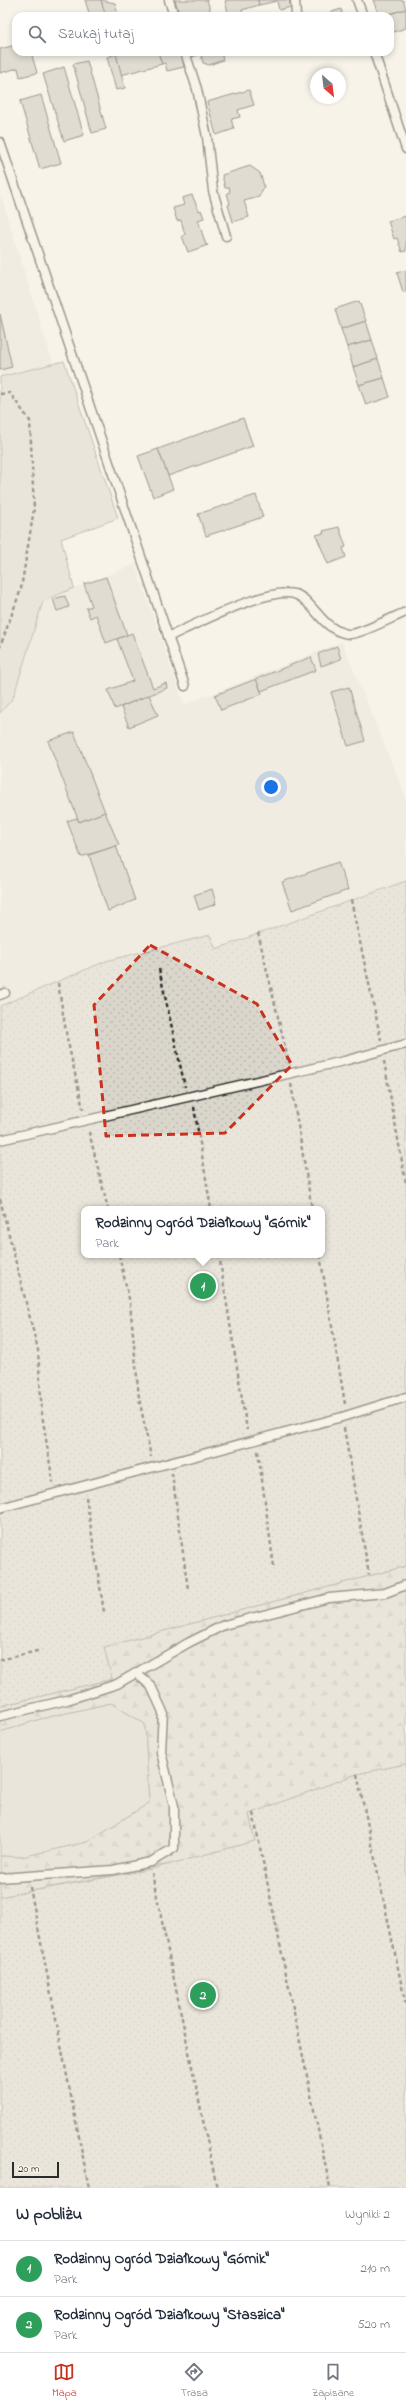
<!DOCTYPE html>
<html lang="pl">
<head>
<meta charset="utf-8">
<style>
	body { margin:0; font-family:"Indie Flower",sans-serif; background:#f6f6f7; color:#1f2937 }
	.compass { position:absolute; left:310px; top:68px; width:36px; height:36px; border-radius:50%; background:#fff; box-shadow:0 2px 6px #0003; rotate:152deg }
	.scale { position:absolute; left:12px; bottom:10px; width:47px; box-sizing:border-box; padding-left:4px; border:2px solid #2b2b2b; border-top:0; font-size:11px; line-height:14px; white-space:nowrap; color:#2b2b2b; -webkit-text-stroke:3px #f7f3e8; paint-order:stroke }
	.you { position:absolute; left:271px; top:787px; width:14px; height:14px; margin:-10px; border:3px solid #fff; border-radius:50%; background:#1a73e8; box-shadow:0 0 0 6px #1a73e833 }
	.badge { display:grid; place-items:center; width:26px; height:26px; border-radius:50%; background:#c8321e; color:#fff; font-size:13px; font-weight:700 }
	.pin { position:absolute; translate:-50% -50%; border:2px solid #fff; box-shadow:0 1px 4px #0006 }
	.popup { position:absolute; left:81px; top:1206px; width:244px; height:52px; box-sizing:border-box; display:grid; place-content:center; border-radius:8px; background:#fff; filter:drop-shadow(0 1px 3px #0005); font-size:13px; white-space:nowrap; color:#747a83 }
	.popup b { font-size:15px; color:#1f2937 }
	.popup::after { content:''; position:absolute; left:50%; top:100%; margin-left:-8px; border:8px solid transparent; border-top-color:#fff }
	.list { margin:0; padding:0; list-style:none }
	h2 { display:flex; justify-content:space-between; align-items:center; height:52px; margin:0; padding:0 16px; font-size:17px }
	h2 small { font-size:13px; font-weight:400; color:#747a83 }
	.list li { display:grid; grid-template-columns:26px 1fr auto; gap:12px; align-items:center; box-sizing:border-box; height:56px; padding:0 16px; border-top:1px solid #e0e1e3 }
	.list b { display:block; font-size:15px; white-space:nowrap }
	.list p { margin:0; font-size:13px; white-space:nowrap; color:#747a83 }
	.list em { font-size:13px; font-style:normal; color:#747a83 }
	.icon { flex:none; width:22px; height:22px; fill:none; stroke:currentColor; stroke-width:2; stroke-linecap:round; stroke-linejoin:round }
	.map { position:relative; flex:none; width:406px; height:2188px; overflow:hidden }
	.search { position:absolute; background:#fff; box-shadow:0 2px 6px #0003; left:12px; right:12px; top:12px; height:44px; display:flex; align-items:center; gap:10px; box-sizing:border-box; padding:0 14px; border-radius:12px; color:#747a83; font-size:15px }
	.sheet { height:164px; background:#fff }
	nav { display:flex; justify-content:space-around; align-items:center; box-sizing:border-box; height:56px; border-top:1px solid #e0e1e3; background:#fff; font-size:11px; color:#747a83 }
	nav a { display:grid; justify-items:center; gap:2px }
	nav .on { color:#c8321e }
	.map>svg:first-child { display:block }
	.built { fill:#e8e4da }
	.green { fill:#dad6cc; stroke:#82807c }
	.forest { fill:url(#forest-firs); stroke:#82807c }
	.garden { fill:url(#garden-dots); stroke:#82807c; fill-rule:evenodd }
	.building { fill:#c4c1b9; stroke:#2b2b2b }
	.lines { fill:none; stroke-linecap:round; stroke-linejoin:round }
	.lane-casing { stroke:#2b2b2b; stroke-width:11 }
	.path { stroke:#2b2b2b; stroke-width:2.5; stroke-dasharray:4 3; stroke-linecap:butt }
	.lane { stroke:#f7f3e8; stroke-width:8 }
	.marked { fill:none; stroke:#c8321e; stroke-width:3; stroke-dasharray:8 5; stroke-linejoin:round }
</style>
</head>
<body>
<div class="map">
<svg width="406" height="2188" viewBox="0 0 406 2188">
	<defs>
		<pattern id="forest-firs" width="22" height="20" patternUnits="userSpaceOnUse"><rect width="22" height="20" fill="#dad6cc"/><path d="M5 1l3.5 6h-7zM16 11l3.5 6h-7z" fill="#bbb8af"/></pattern>
		<pattern id="garden-dots" width="8" height="8" patternUnits="userSpaceOnUse"><rect width="8" height="8" fill="#dad6cc"/><path d="M2 2h.1M6 6h.1" fill="none" stroke="#bbb8af" stroke-width="1.8" stroke-linecap="round"/></pattern>
	</defs>
	<rect width="100%" height="100%" fill="#f7f3e8"/>
	<filter id="ink" filterUnits="userSpaceOnUse"><feTurbulence type="fractalNoise" baseFrequency=".025" numOctaves="2"/><feDisplacementMap in="SourceGraphic" scale="8" xChannelSelector="R" yChannelSelector="G"/><feConvolveMatrix kernelMatrix="1 2 1 2 8 2 1 2 1" color-interpolation-filters="sRGB"/></filter>
	<g filter="url(#ink)">
		<!-- built -->
		<g class="built">
			<path d="M0,193l53,171 -53,13z"/>
			<path d="M135,564l49,141 158,-63 64,156v83l-190,68 -6,-14 -104,26 -106,45v-293l13,-16 30,-96z"/>
		</g>
		<!-- green -->
		<g class="green">
			<path d="M64,361l54,157 -57,21 13,49 -31,13 -30,97 -13,15v-336z"/>
			<path d="M111,1703l34,21 4,79 -62,39 -65,15 -22,-1v-124l40,-13z"/>
		</g>
		<!-- forest -->
		<path class="forest" d="M406,1566v198l-49,10 -108,40 6,27 -85,23 -170,33v-41l22,1 65,-15 62,-39 -4,-79 -34,-21 -71,16 -40,13v-26l112,-27 -8,-32z"/>
		<!-- garden -->
		<g class="garden">
			<path d="M406,881v685l-302,81 8,32 -112,27v-700l106,-45 104,-26 6,14zM84,1209h238v46h-238z"/>
			<path d="M406,1764v424h-406v-291l152,-28 103,-28 -6,-27 108,-40z"/>
		</g>
		<!-- building -->
		<g class="building">
			<path d="M85,0h16l5,16h-16z"/>
			<path d="M101,0l14,3 3,13h-12z"/>
			<path d="M175,0h32l5,16h-32z"/>
			<path d="M229,0h29l1,5 -17,5 1,6h-14l-4,-15z"/>
			<path d="M258,0h31l2,7 -12,3 -2,-9 -18,4z"/>
			<path d="M373,0h30l3,9 -23,7h-4z"/>
			<path d="M341,9l2,7h-20v-1z"/>
			<path d="M406,9v19l-16,5v-17h-7z"/>
			<path d="M16,45v7h15l6,21 -17,4 -2,-9 -18,5v-24z"/>
			<path d="M124,52h34l4,12 -41,11 -5,-21z"/>
			<path d="M158,52h23l3,15 -17,4 -2,-8 -3,1z"/>
			<path d="M191,52h30l2,8 -14,5 -6,-2 -2,-9 -9,3z"/>
			<path d="M116,54l9,34 -9,2 -9,-33z"/>
			<path d="M87,61l19,68 -14,4 -19,-69z"/>
			<path d="M64,67l20,68 -20,6 -21,-67z"/>
			<path d="M249,90l5,15 -16,5 2,7 -9,2 3,10 -18,6 -9,-33z"/>
			<path d="M41,95l20,68 -21,6 -20,-68z"/>
			<path d="M250,166l10,7 4,13 -5,11 -15,4 5,16 -16,5 -5,-17 2,-1 -3,-11 3,-1 -1,-5 -4,1 -3,-13z"/>
			<path d="M192,195l7,16 2,-1 3,8 -6,2 8,25h2l-20,7 -6,-16 3,-1 -4,-15 -4,1 -4,-13 11,-3 -2,-7z"/>
			<path d="M406,216v35l-4,1 -5,-14 -3,1 -6,-18z"/>
			<path d="M406,270v22h-3l-6,-19z"/>
			<path d="M359,301l7,20 -25,8 -6,-20z"/>
			<path d="M0,314l12,53 -12,3z"/>
			<path d="M366,321l6,19 -25,7 -6,-18z"/>
			<path d="M372,340l6,19 -25,8 -6,-20z"/>
			<path d="M378,359l6,19 -25,7 -6,-18z"/>
			<path d="M384,378l6,19 -24,8 -7,-20z"/>
			<path d="M243,418l10,28 -85,30 -10,-27z"/>
			<path d="M158,449l15,40 -20,8 -15,-41z"/>
			<path d="M256,495l7,22 -57,19 -8,-22z"/>
			<path d="M339,527l7,20 -3,1 3,9 -18,7 -12,-29 8,-2 -1,-2z"/>
			<path d="M106,577l21,58 -21,8 -10,-28 -6,3 -4,-10 6,-2 -8,-22z"/>
			<path d="M65,596l4,11 -12,4 -4,-12z"/>
			<path d="M132,633l21,55 13,-5 1,5 -52,21 -7,-19 25,-9 -16,-42z"/>
			<path d="M337,646l4,13 -20,7 -3,-12z"/>
			<path d="M311,657l5,13 -55,21 -5,-12z"/>
			<path d="M256,679l6,15 -41,16 -6,-15z"/>
			<path d="M349,687l16,54 -17,5 -17,-54z"/>
			<path d="M149,695l9,20 -29,12 -8,-20z"/>
			<path d="M74,732l31,80 -26,10 -31,-81z"/>
			<path d="M105,812l14,33 -38,12 -14,-36 10,-3 2,4z"/>
			<path d="M116,846l19,54 -27,11 -19,-56z"/>
			<path d="M338,862l10,28 -56,20 -10,-28z"/>
			<path d="M212,889l4,15 -17,6 -5,-15z"/>
		</g>
		<g class="lines">
			<defs>
				<g id="lane">
					<path d="M169,0l5,16"/>
					<path d="M295,0l1,16"/>
					<path d="M357,0l6,16"/>
					<path d="M185,52l12,37 10,48 6,54 13,45"/>
					<path d="M374,52l32,97"/>
					<path d="M0,142l185,544"/>
					<path d="M168,637c26,-12 99,-50 126,-43 10,2 16,12 23,19 8,10 19,20 32,21 10,1 46,-18 57,-22"/>
					<path d="M0,995l5,-2"/>
					<path d="M0,1140l344,-79 62,-17"/>
					<path d="M0,1508l342,-91 64,-20"/>
					<path d="M0,1716l67,-16 50,-16 71,-41 36,-18 105,-27 56,-5 21,-8"/>
					<path d="M0,1878l113,-8 38,-8 23,-14v-42l-13,-54 2,-40 -12,-26 -15,-13"/>
				</g>
			</defs>
			<!-- lane casing -->
			<use href="#lane" class="lane-casing"/>
			<!-- path -->
			<g class="path">
				<path d="M0,394l10,-1 20,28 4,88 -13,80 -21,58"/>
				<path d="M351,900l30,140"/>
				<path d="M258,933l31,130"/>
				<path d="M159,969l26,118"/>
				<path d="M58,983l9,55 16,71"/>
				<path d="M384,1061l22,123"/>
				<path d="M291,1084l21,125"/>
				<path d="M194,1107l17,102"/>
				<path d="M89,1132l19,77"/>
				<path d="M0,1199l38,151 4,64 11,69"/>
				<path d="M119,1255l11,48 9,95 12,59"/>
				<path d="M219,1255l28,175"/>
				<path d="M320,1255l25,149"/>
				<path d="M344,1428l25,147"/>
				<path d="M258,1451l16,116"/>
				<path d="M172,1473l16,116"/>
				<path d="M86,1497l18,115"/>
				<path d="M0,1660l41,-10"/>
				<path d="M357,1774l49,232"/>
				<path d="M253,1813l77,375"/>
				<path d="M152,1873l65,315"/>
				<path d="M30,1887l59,301"/>
			</g>
			<!-- lane -->
			<use href="#lane" class="lane"/>
		</g>
	</g>
	<!-- marked area -->
	<path d="M0 0H406V2188H0ZM150,945l107,59 35,61 -67,68 -119,3 -12,-131z" fill="#f7f3e8" fill-opacity=".55" fill-rule="evenodd"/>
	<path class="marked" d="M150,945l107,59 35,61 -67,68 -119,3 -12,-131z"/>
</svg>
<svg class="compass" viewBox="-18 -18 36 36"><path d="M0-13l5 13h-10z" fill="#e53935"/><path d="M0 13l5-13h-10z" fill="#747a83"/></svg>
<div class="scale">20 m</div>
<div class="you"></div>
<div class="pin badge" style="left:203px;top:1286px;background:#2e9e5b">1</div>
<div class="popup"><b>Rodzinny Ogród Działkowy &quot;Górnik&quot;</b>Park</div>
<div class="pin badge" style="left:203px;top:1995px;background:#2e9e5b">2</div>
<div class="search"><svg class="icon" aria-label="search" viewBox="0 0 24 24"><circle cx="10" cy="10" r="6"/><path d="M15 15l6 6"/></svg>Szukaj tutaj</div>
</div>
<section class="sheet">
<h2>W pobliżu<small>Wyniki: 2</small></h2>
<ul class="list">
<li><span class="badge" style="background:#2e9e5b">1</span><div><b>Rodzinny Ogród Działkowy &quot;Górnik&quot;</b><p>Park</p></div><em>210 m</em></li>
<li><span class="badge" style="background:#2e9e5b">2</span><div><b>Rodzinny Ogród Działkowy &quot;Staszica&quot;</b><p>Park</p></div><em>520 m</em></li>
</ul>
</section>
<nav>
<a class="on"><svg class="icon" aria-label="map" viewBox="0 0 24 24"><path d="M3 6l6-2 6 2 6-2v14l-6 2-6-2-6 2zM9 4v14M15 6v14"/></svg>Mapa</a>
<a><svg class="icon" aria-label="directions" viewBox="0 0 24 24"><path d="M12 3l9 9-9 9-9-9zM9 14v-3h6M13 9l2 2-2 2"/></svg>Trasa</a>
<a><svg class="icon" aria-label="saved" viewBox="0 0 24 24"><path d="M7 4h10v16l-5-4-5 4z"/></svg>Zapisane</a>
</nav>
</body>
</html>
